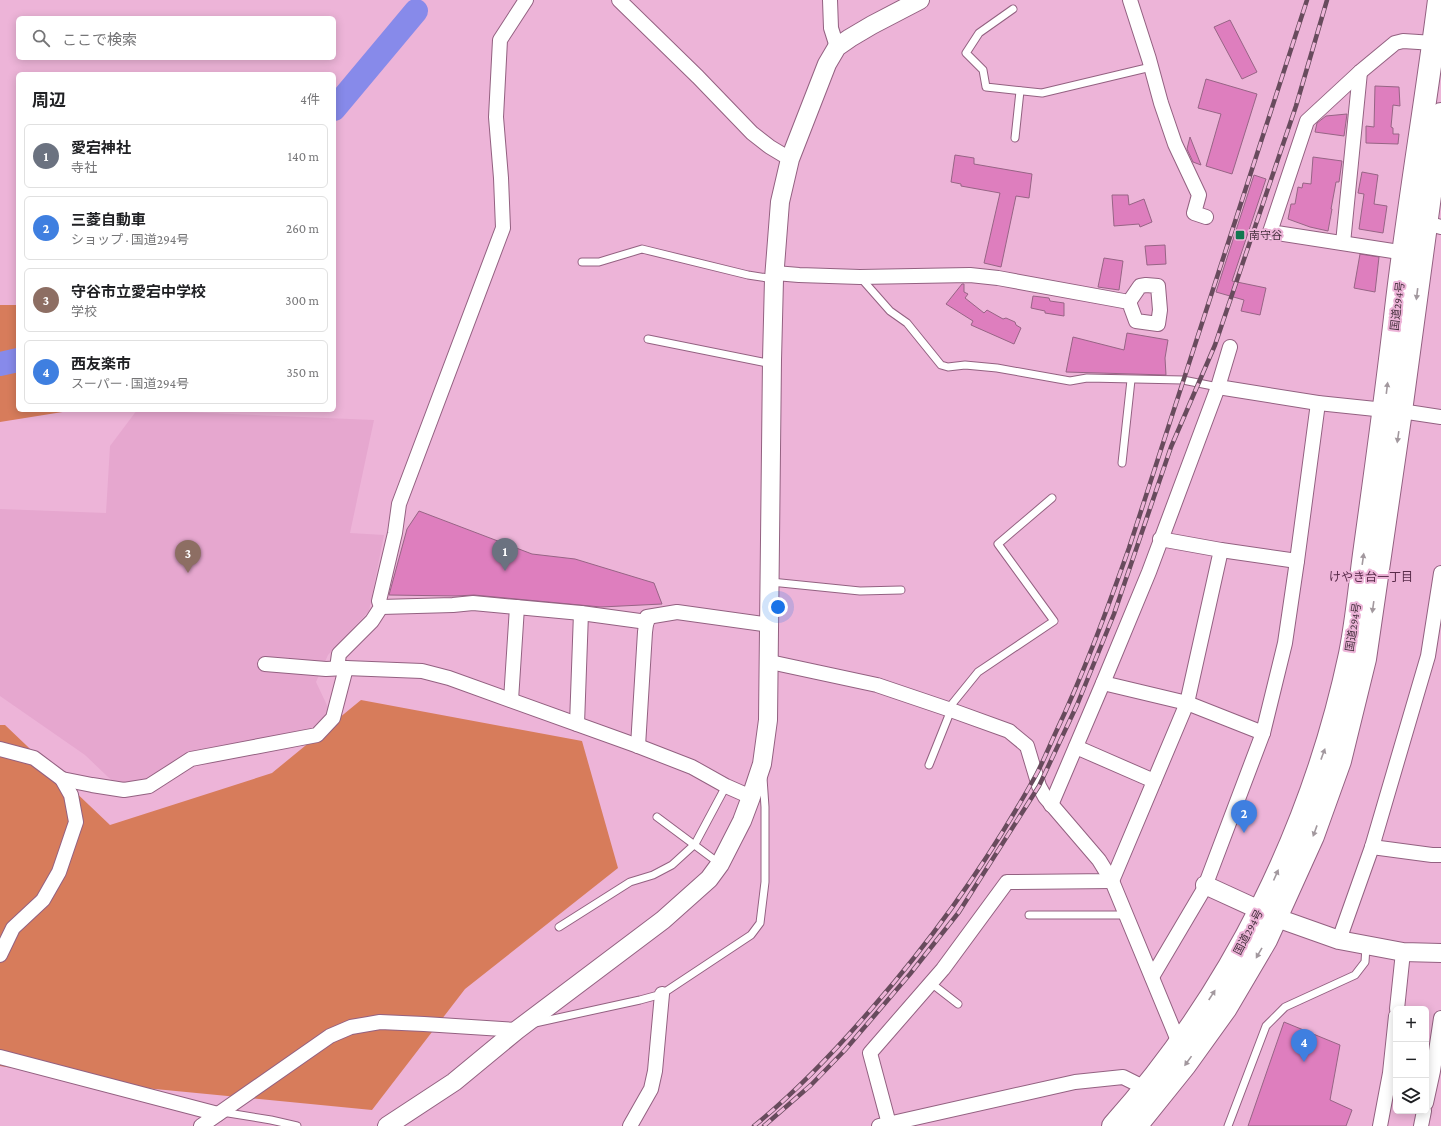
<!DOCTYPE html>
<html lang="ja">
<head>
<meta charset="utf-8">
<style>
	body { margin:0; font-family:"Crimson Pro","Noto Sans JP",serif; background:#f6f6f6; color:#202124 }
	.controls { position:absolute; right:12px; bottom:12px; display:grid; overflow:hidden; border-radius:6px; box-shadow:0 2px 10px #0003 }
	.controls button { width:36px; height:36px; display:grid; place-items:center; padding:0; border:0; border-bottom:1px solid #e0e0e0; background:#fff; color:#202124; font:20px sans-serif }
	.you { position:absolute; left:778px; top:607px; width:14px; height:14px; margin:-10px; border:3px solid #fff; border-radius:50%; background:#1a73e8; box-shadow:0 0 0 6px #1a73e833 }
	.badge { display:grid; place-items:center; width:26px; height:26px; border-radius:50%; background:#117750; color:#fff; font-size:13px; font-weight:700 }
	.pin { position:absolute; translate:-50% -33px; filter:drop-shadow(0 1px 2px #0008) }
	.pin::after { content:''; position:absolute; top:21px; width:14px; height:12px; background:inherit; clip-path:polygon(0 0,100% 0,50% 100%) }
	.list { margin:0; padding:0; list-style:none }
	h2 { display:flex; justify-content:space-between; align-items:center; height:52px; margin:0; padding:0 16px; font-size:17px }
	h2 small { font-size:13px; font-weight:400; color:#757577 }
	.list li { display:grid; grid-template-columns:26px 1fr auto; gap:12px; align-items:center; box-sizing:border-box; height:64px; margin:0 8px 8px; padding:0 8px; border:1px solid #e0e0e0; border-radius:6px }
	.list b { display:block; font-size:15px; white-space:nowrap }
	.list p { margin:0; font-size:13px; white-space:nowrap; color:#757577 }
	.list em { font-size:13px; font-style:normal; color:#757577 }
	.icon { flex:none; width:22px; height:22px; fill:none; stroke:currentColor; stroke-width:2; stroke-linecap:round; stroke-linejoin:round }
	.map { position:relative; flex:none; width:1441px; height:1126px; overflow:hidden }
	.search { position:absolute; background:#fff; box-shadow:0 2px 10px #0003; left:16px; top:16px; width:320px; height:44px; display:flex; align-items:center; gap:10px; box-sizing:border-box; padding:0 14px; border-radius:6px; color:#757577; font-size:15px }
	.panel { position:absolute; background:#fff; box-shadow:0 2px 10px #0003; left:16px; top:72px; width:320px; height:340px; border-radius:6px }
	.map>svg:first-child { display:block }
	.built { fill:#e6a7cf }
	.green { fill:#d77c5b }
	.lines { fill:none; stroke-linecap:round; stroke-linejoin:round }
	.river { stroke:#878aea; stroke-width:24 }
	.building { fill:#de7ebe; stroke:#976485 }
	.service-casing { stroke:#936181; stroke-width:9 }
	.minor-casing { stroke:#936181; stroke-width:16 }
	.tertiary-casing { stroke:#936181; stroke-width:20 }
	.trunk-casing { stroke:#936181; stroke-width:24 }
	.service { stroke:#fff; stroke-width:7 }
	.minor { stroke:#fff; stroke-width:14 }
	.tertiary { stroke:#fff; stroke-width:18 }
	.trunk { stroke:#fff; stroke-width:22 }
	.rail-casing { stroke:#684b5d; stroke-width:4.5 }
	.rail { stroke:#edb4d8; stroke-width:3; stroke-dasharray:9; stroke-linecap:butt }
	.oneway { fill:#a2989e }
	.poi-dot { fill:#117750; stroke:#edb4d8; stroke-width:1.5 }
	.labels { text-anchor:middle; stroke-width:4; stroke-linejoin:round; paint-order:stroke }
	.poi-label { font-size:11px; fill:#46303e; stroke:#edb4d8; text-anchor:start }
	.street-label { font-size:11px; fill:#46303e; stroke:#edb4d8 }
	.neighbourhood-label { font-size:12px; fill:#582a49; stroke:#edb4d8 }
</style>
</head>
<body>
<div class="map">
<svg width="1441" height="1126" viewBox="0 0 1441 1126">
	<rect width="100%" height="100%" fill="#edb4d8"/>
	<!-- built -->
	<path class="built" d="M137,410l237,10 -24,113 34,2 -15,76 -41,44 -12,27 17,36 -16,17 -126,24 -67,31 -17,-14 -22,-21 -85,-59v-187l106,4 4,-67z"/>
	<!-- green -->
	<g class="green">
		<path d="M0,305h18v105h57l-75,12z"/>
		<path d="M361,700l221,41 36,127 -153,121 -93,121 -248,-24 -124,-20v-341h5l105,100 162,-52z"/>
	</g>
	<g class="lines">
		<!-- river -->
		<g class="river">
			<path d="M334,109l82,-98"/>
			<path d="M0,364l18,-4"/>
		</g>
	</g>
	<!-- building -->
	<g class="building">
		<path d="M1230,20l27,52 -15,7 -28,-52z"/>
		<path d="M1206,79l51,15 -25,80 -26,-8 15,-52 -23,-6z"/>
		<path d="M1375,86l24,1 1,19 -7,-1 -2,22 2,1v6h6l-1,10 -32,-1v-17l8,1z"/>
		<path d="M1347,114l-3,22 -29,-4 2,-9 9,-7z"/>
		<path d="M1190,137l11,28 -8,-3 -6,-13z"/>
		<path d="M955,155l19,3v6l58,10 -3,24 -13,-2 -15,71 -17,-4 16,-70 -39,-7v-2l-10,-2z"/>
		<path d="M1313,157l29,4 -3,21h-3l-5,27h1l-4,22 -18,-4 -22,-8 3,-15h4l3,-17 4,1 1,-5 8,1z"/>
		<path d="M1362,172l16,3 -4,29 13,2 -4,27 -24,-4 5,-35 -6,-1z"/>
		<path d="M1254,175l12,4 -34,102 34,7 -6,27 -19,-4 3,-11 -28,-8z"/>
		<path d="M1112,195h16l1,10 15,-6 8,23 -12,5 -1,-3 -25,2z"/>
		<path d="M1165,245l1,19 -19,1 -2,-19z"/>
		<path d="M1360,254l19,3 -4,35 -21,-4z"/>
		<path d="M1104,258l19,3 -4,29 -21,-3z"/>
		<path d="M962,284h2v8l4,2 -3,4 19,15 3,-3 16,9 3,-1 9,4 1,3 5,3 -7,16 -43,-19 2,-4 -27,-17z"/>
		<path d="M1033,296l16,2 1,3 14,2v13l-19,-3v-2l-14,-3z"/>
		<path d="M1127,333l41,7 -3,18 1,17 -100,-3 7,-35 51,13z"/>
		<path d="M419,511l113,43 43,5 79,24 8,21 -61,3 -127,-12 -18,1 -67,-1 18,-66z"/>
		<path d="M1284,1022l56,23 -10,55 22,10 -6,16h-98z"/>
	</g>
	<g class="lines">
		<defs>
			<g id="service">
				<path d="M1013,9l-34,24 -13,20 17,17 3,17 56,6 109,-26"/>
				<path d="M1015,138l5,-47"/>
				<path d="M582,262h17l43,-13 106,26 26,4"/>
				<path d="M860,277l30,34 17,12 34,42 7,2 17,-2 32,3 73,13 17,-3 96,2 35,7"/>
				<path d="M648,339l124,25"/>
				<path d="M1122,463l9,-83"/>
				<path d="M771,582l89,9 41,-1"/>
				<path d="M948,709l30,-37 76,-51 -56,-77 54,-46"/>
				<path d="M929,765l22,-55"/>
				<path d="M657,817l63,47"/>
				<path d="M1029,915h97"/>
				<path d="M559,927l71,-45 23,-7 19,-10 23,-21 31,-58"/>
				<path d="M931,983l27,21"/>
				<path d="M535,1023l105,-23 22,-6 89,-59 9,-12 5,-41v-75l-2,-29"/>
				<path d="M222,1112l49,8 26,6"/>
				<path d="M1228,1126l38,-100 19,-19 70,-32 10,-13 1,-16"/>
			</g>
			<g id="minor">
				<path d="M619,0l79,77 54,56 18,14 20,12"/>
				<path d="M830,0l1,28 6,19"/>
				<path d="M1130,0l19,59 12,44 14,41 24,51 -5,18 12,4"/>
				<path d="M1426,223l15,4"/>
				<path d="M1343,243l17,-171"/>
				<path d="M1412,254l-142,-22 37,-111 53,-49 35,-29 8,-2 31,2"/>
				<path d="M775,273l24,2 61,2 110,-2 28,3 131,24 7,19 22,3 2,-14 -2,-24 -12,-1 -6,1 -11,16"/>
				<path d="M1218,387l100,16 67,7"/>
				<path d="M1401,411l40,6"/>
				<path d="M1221,550l76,11 21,-158"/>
				<path d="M381,607l72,-2 20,-2 108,10 66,9"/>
				<path d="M770,662l107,23 71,24 61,22 18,15 12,40 6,11 54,63 13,21 67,162"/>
				<path d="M265,664l61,5 20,-1 76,3 27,7 189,68 54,21 34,19 25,11"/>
				<path d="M337,668l2,-14 33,-33 9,-14 -2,-6 16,-68 4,-29 104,-276 -2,-50 -5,-61 4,-77 26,-40"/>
				<path d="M1103,683l84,20 76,30"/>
				<path d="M511,700l6,-93"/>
				<path d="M577,724l4,-111"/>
				<path d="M638,746l7,-114 2,-15 30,-5 93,13"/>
				<path d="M1076,747l78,34"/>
				<path d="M0,749l34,9 28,21 9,16 5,27 -17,50 -16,28 -30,28 -13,27"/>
				<path d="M62,779l30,6 32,5 25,-4 42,-27 126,-24 16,-17 13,-50"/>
				<path d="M1051,805l52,-122 46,-111 69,-185 12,-40"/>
				<path d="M1372,847l60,8h9"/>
				<path d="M1339,940l33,-93 56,-191 13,-83"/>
				<path d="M1152,977l52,-88 59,-156 22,-90 12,-82"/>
				<path d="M1397,1009l6,-57"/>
				<path d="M0,1057l218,57"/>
				<path d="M1426,1103l7,-32 8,-53"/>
				<path d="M889,1124l-19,-71 73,-84 64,-87 105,-1 75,-178 34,-153 -61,-11"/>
				<path d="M201,1126l129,-90 21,-9 29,-5 44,2 93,6"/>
				<path d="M630,1126l21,-37 4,-18 7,-77"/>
				<path d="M879,1126l196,-44 48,-5 22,11"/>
				<path d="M1380,1126l10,-53 6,-57"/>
				<path d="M1421,1126l3,-15"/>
			</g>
			<g id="tertiary">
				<path d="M1205,885l72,33 62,22 64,12 38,1"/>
				<path d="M387,1126l67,-44 63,-52 146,-110 46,-41 11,-15 22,-43 9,-24 11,-33 6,-44 4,-360 2,-81 6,-77 10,-43 37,-95 10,-17 13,-9 22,-13 48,-25"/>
			</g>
			<g id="trunk">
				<path d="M1113,1126c119,-133 200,-298 237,-472 7,-35 10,-72 15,-107 11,-79 22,-158 31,-238 12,-103 30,-206 43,-309"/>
				<path d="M1136,1126l49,-61 41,-57 40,-68 47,-104 27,-75 25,-102 36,-248 40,-297"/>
			</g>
		</defs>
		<!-- service casing -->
		<use href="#service" class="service-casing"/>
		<!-- minor casing -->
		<use href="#minor" class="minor-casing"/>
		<!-- tertiary casing -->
		<use href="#tertiary" class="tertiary-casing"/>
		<!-- trunk casing -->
		<use href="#trunk" class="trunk-casing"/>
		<!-- service -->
		<use href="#service" class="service"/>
		<!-- minor -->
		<use href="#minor" class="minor"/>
		<!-- tertiary -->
		<use href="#tertiary" class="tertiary"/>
		<!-- trunk -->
		<use href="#trunk" class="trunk"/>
		<defs>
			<g id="rail">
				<path d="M754,1126c43,-35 82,-76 119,-119 62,-71 117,-149 163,-232 7,-13 13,-28 19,-41 29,-61 52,-124 74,-186l178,-548"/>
				<path d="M764,1126l47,-41 34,-35 65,-76 49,-62 80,-126 38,-81 37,-91 57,-167 44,-102 81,-239 31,-106"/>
			</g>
		</defs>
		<!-- rail casing -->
		<use href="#rail" class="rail-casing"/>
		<!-- rail -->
		<use href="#rail" class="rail"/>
	</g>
	<!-- one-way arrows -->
	<defs><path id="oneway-solid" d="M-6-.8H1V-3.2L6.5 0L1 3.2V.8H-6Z"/></defs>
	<g class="oneway">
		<use href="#oneway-solid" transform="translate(1417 294) rotate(97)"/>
		<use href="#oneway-solid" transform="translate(1387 388) rotate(-83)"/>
		<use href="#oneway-solid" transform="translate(1398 437) rotate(98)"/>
		<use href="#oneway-solid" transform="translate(1363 559) rotate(-82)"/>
		<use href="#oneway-solid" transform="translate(1373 607) rotate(98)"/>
		<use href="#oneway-solid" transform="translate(1323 754) rotate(-70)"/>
		<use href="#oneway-solid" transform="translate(1315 831) rotate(110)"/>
		<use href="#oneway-solid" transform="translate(1276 875) rotate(-66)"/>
		<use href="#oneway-solid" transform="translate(1259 953) rotate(120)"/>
		<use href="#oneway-solid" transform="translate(1212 995) rotate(-57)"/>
		<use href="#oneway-solid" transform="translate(1188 1061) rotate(126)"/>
	</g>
	<!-- markers -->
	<rect class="poi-dot" x="1235" y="230" width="10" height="10" rx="2"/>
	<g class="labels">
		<!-- poi labels -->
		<g class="poi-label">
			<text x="1249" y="239">南守谷</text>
		</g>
		<!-- street labels -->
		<g class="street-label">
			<text transform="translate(1397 306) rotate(-83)" y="4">国道294号</text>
			<text transform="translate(1353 627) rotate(-81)" y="4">国道294号</text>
			<text transform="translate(1248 932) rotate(-62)" y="4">国道294号</text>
		</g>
		<!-- neighbourhood labels -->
		<g class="neighbourhood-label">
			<text x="1371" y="581">けやき台一丁目</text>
		</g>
	</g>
</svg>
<div class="controls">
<button>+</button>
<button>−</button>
<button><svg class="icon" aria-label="layers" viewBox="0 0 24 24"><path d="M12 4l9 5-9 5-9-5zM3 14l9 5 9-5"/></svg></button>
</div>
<div class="you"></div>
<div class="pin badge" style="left:505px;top:571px;background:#6b7280">1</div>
<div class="pin badge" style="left:1244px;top:833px;background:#3f7fe0">2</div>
<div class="pin badge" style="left:188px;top:573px;background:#8d6e63">3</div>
<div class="pin badge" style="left:1304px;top:1062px;background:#3f7fe0">4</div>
<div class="search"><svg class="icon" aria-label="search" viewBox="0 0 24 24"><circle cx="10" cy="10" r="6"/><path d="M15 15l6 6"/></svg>ここで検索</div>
<section class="panel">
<h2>周辺<small>4件</small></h2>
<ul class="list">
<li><span class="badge" style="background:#6b7280">1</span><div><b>愛宕神社</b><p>寺社</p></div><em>140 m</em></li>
<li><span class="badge" style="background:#3f7fe0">2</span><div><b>三菱自動車</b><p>ショップ · 国道294号</p></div><em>260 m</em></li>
<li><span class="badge" style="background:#8d6e63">3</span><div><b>守谷市立愛宕中学校</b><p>学校</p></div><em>300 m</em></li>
<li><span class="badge" style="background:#3f7fe0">4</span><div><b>西友楽市</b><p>スーパー · 国道294号</p></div><em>350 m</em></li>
</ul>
</section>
</div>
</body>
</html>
